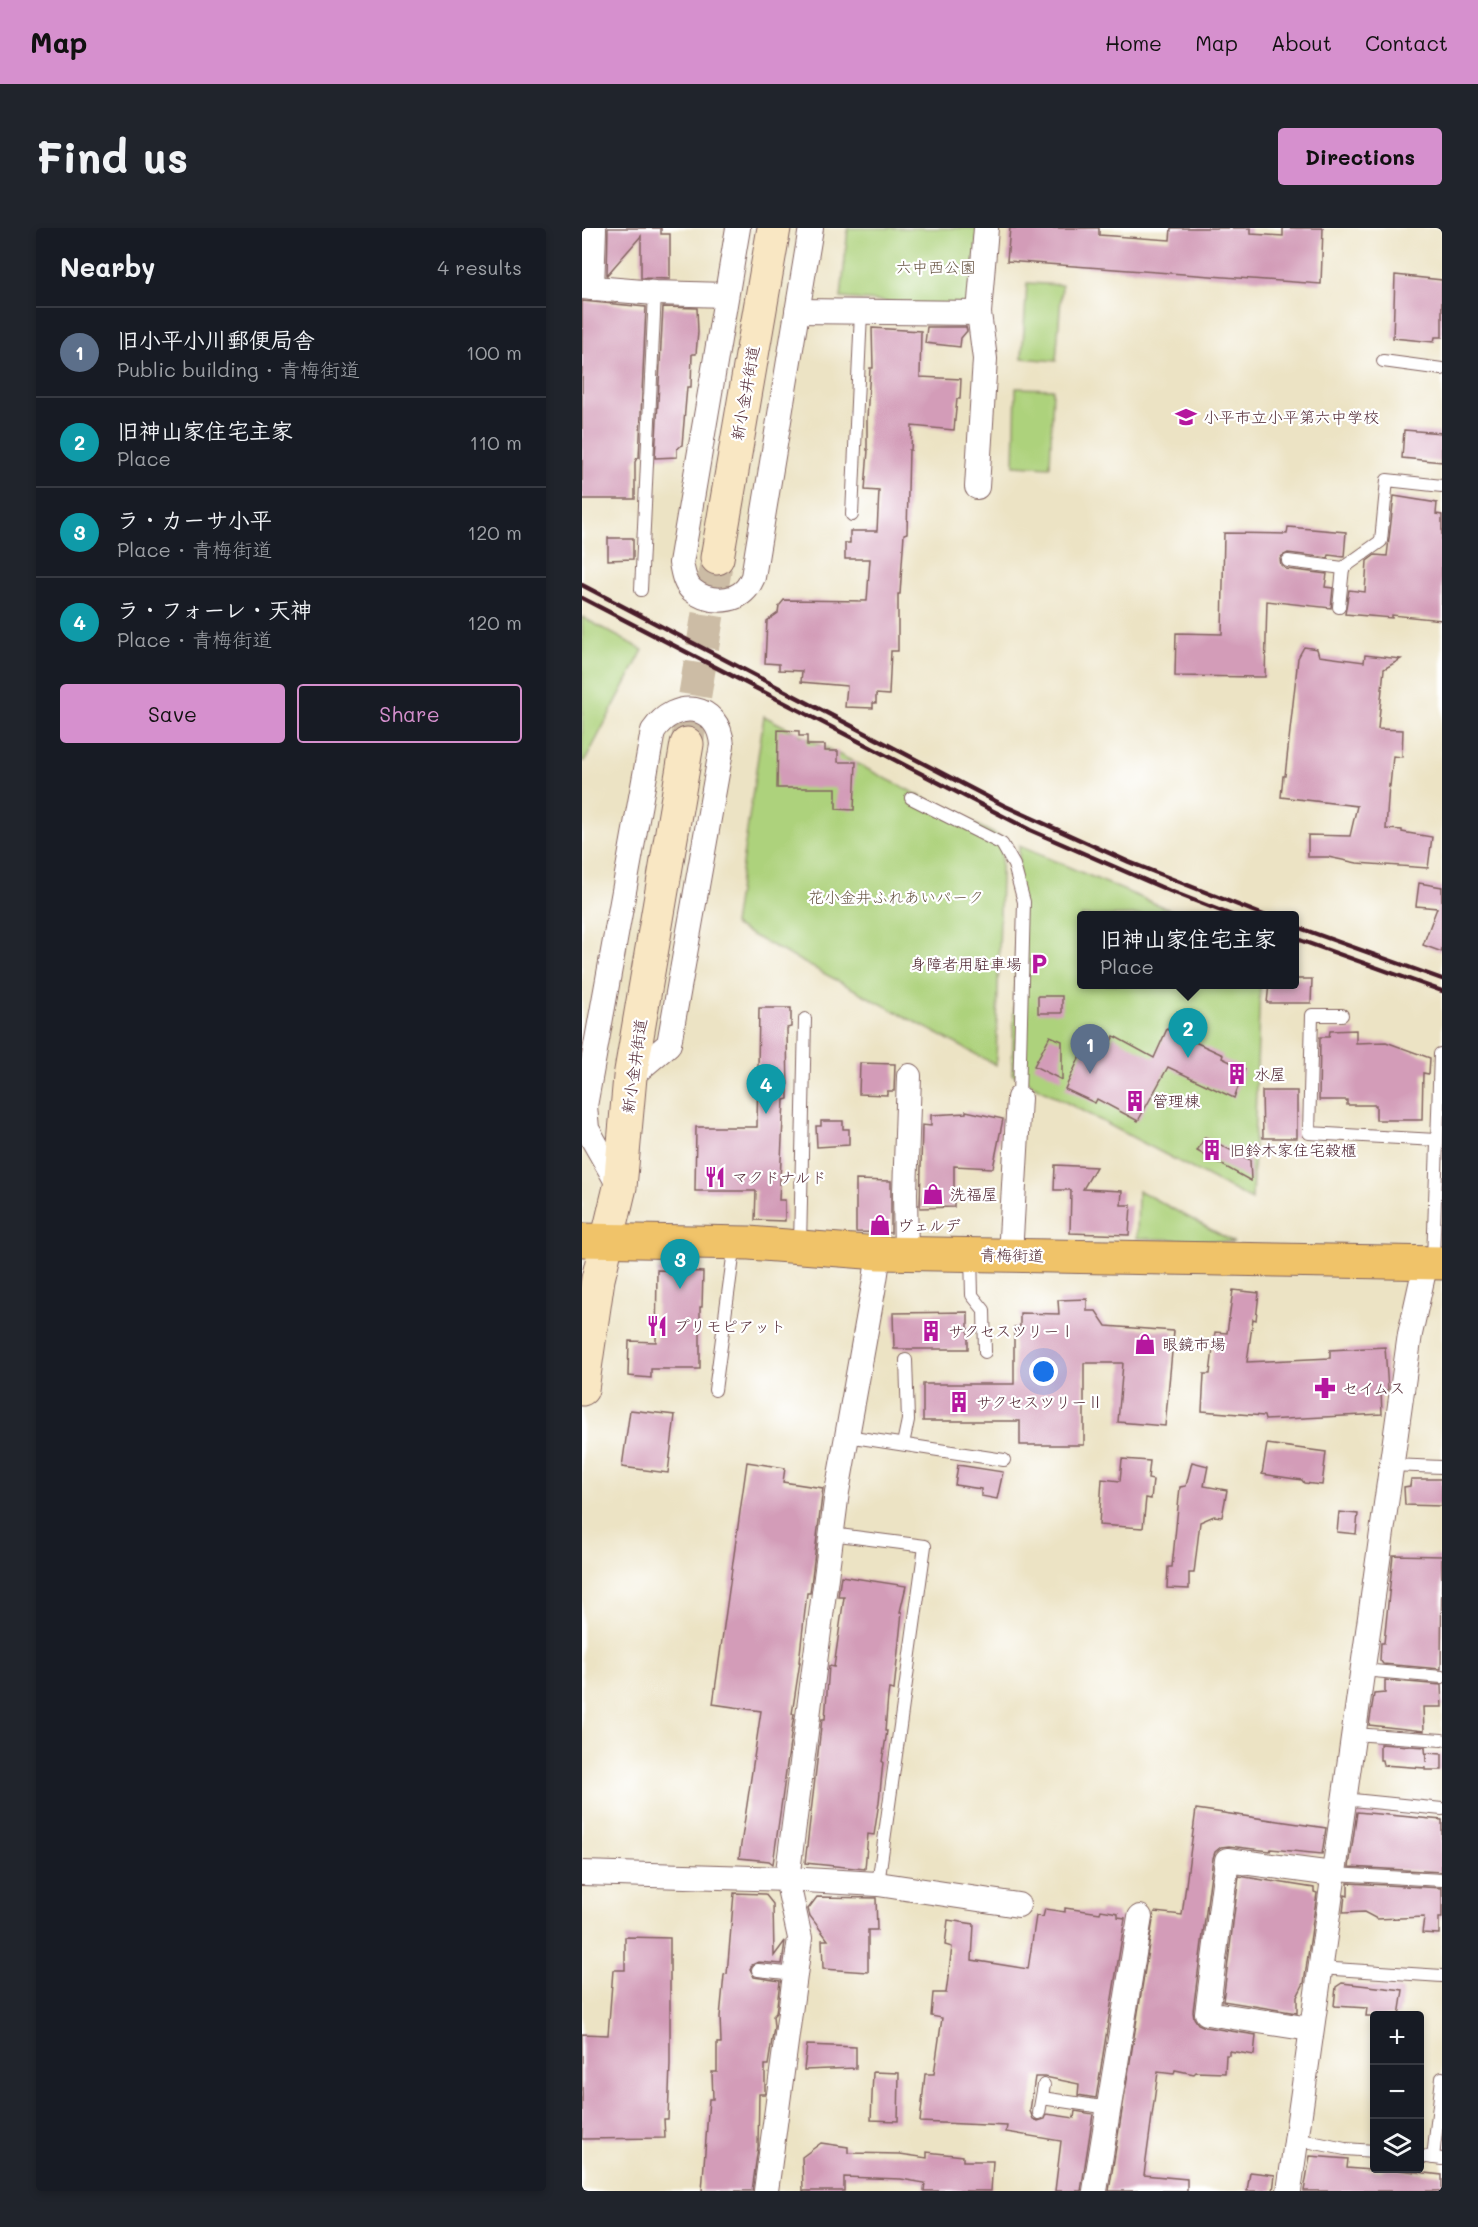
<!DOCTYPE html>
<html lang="en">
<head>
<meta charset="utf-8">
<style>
	body { margin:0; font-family:Mali,"Klee One",sans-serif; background:#20242c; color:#f1f3f6 }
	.controls { position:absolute; right:18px; bottom:18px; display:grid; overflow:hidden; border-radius:6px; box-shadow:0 3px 9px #0003 }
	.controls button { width:54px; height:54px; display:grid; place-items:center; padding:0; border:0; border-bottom:2px solid #363941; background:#171b24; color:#f1f3f6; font:30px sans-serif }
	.you { position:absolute; left:462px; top:1144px; width:21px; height:21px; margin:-15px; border:4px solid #fff; border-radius:50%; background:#1a73e8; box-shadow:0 0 0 9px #1a73e833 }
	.badge { display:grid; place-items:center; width:39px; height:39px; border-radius:50%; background:#d690ce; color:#fff; font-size:20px; font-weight:700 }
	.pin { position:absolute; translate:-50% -50px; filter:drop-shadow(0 2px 3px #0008) }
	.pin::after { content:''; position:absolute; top:32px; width:21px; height:18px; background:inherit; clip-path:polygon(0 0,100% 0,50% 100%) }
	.popup { position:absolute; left:495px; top:683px; width:222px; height:78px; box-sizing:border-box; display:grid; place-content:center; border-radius:6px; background:#171b24; filter:drop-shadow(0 2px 4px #0005); font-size:20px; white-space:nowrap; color:#9ea1a6 }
	.popup b { font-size:22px; color:#f1f3f6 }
	.popup::after { content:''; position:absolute; left:50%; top:100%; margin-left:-12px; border:12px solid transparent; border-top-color:#171b24 }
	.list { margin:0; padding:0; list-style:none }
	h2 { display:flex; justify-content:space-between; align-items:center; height:78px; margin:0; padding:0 24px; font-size:26px }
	h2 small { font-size:20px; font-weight:400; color:#9ea1a6 }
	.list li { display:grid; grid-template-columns:39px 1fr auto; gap:18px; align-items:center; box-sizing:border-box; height:90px; padding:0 24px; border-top:2px solid #363941 }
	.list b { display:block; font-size:22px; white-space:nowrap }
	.list p { margin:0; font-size:20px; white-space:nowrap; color:#9ea1a6 }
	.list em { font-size:20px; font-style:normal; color:#9ea1a6 }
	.actions { display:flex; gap:12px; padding:18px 24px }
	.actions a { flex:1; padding:14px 0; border:2px solid #d690ce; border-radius:6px; text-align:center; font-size:21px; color:#d690ce }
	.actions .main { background:#d690ce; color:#111 }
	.icon { flex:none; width:33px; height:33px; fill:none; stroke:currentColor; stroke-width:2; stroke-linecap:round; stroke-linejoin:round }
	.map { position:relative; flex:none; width:860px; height:1963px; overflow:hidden; border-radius:6px }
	header { display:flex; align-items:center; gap:36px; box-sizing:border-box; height:84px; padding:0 30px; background:#d690ce; color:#111 }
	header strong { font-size:28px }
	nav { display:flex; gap:33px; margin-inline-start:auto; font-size:21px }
	.intro { display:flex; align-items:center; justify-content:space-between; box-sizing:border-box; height:144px; padding:0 36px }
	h1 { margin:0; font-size:42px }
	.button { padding:15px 27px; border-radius:6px; background:#d690ce; color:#111; font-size:21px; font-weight:700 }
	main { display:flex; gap:36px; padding:0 36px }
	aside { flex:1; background:#171b24; border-radius:6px; box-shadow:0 3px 9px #0003 }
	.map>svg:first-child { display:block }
	.green { fill:#add27c; stroke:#7c7854; stroke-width:1.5 }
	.building { fill:#d39cb8 }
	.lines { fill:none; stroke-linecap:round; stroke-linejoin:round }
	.secondary-tunnel { stroke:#ccbca5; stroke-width:33; stroke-dasharray:33 16; stroke-linecap:butt }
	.service-casing { stroke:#836461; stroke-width:14 }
	.minor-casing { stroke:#836461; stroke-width:26 }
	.secondary-casing { stroke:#836461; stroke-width:35 }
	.primary-casing { stroke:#836461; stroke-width:35 }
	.service { stroke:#fff; stroke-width:12 }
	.minor { stroke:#fff; stroke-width:24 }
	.secondary { stroke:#f9e7c3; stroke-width:33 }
	.primary { stroke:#f0c369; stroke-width:33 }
	.rail { stroke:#4a1f2b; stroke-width:4.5 }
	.labels { text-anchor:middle; stroke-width:4.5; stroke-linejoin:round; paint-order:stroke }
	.park-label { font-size:16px; fill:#685543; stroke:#fff }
	.street-label { font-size:16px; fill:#4a1f2b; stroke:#fff }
	.poi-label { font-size:16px; fill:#4a1f2b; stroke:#fff; text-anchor:start }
</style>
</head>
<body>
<header>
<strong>Map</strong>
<nav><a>Home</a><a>Map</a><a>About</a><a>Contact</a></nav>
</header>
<div class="intro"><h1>Find us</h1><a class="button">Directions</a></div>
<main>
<aside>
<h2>Nearby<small>4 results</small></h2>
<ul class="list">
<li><span class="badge" style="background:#5c6f8a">1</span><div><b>旧小平小川郵便局舎</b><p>Public building · 青梅街道</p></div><em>100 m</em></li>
<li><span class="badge" style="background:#0f9aa8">2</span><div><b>旧神山家住宅主家</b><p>Place</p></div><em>110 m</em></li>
<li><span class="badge" style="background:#0f9aa8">3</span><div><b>ラ・カーサ小平</b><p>Place · 青梅街道</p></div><em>120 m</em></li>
<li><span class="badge" style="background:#0f9aa8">4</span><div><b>ラ・フォーレ・天神</b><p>Place · 青梅街道</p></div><em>120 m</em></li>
</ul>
<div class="actions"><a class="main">Save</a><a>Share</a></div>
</aside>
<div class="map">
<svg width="860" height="1963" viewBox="0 0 860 1963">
	<rect width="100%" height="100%" fill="#fff"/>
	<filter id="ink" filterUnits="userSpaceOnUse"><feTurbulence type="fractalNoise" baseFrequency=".0167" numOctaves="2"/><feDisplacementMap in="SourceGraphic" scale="12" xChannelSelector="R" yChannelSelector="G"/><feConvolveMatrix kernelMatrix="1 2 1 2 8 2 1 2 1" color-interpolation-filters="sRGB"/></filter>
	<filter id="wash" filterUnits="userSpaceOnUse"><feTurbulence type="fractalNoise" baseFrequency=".008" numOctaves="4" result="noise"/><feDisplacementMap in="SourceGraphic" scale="24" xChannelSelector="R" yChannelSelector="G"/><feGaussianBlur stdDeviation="1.35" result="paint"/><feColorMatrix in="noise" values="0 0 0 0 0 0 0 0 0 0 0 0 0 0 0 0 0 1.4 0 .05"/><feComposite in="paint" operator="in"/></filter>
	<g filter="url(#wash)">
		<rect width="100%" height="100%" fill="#ece3c4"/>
		<!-- green -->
		<g class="green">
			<path d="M266,0h130l-6,81 -131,-11z"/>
			<path d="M445,55l35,2 -6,76 -34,-3z"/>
			<path d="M434,160l37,1 -3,78 -36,-2z"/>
			<path d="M0,389l61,33 -58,111h-3z"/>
			<path d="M182,488l238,122 -6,227 -263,-140z"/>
			<path d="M437,618l163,69 -100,1v68l178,1 -8,215 -240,-126z"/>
			<path d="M556,962l96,52 -97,-4z"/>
		</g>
		<g id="blocks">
			<!-- building -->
			<g class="building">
				<path d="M26,0h53v6h9v45l-29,-1v-42l-34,39z"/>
				<path d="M428,0h89v7l71,5 1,-12h80v6l32,2v-8h40l-2,56 -314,-23z"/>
				<path d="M813,47l47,5v57h-7l-1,5 -41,-4z"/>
				<path d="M0,73l64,6 -7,151h-2l-2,4v37h-53z"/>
				<path d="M81,79l34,1 1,24 -2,22h-4l-1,33h-4l-5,58 -5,4v8l-22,1z"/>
				<path d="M345,99h39l1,4 -6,7 -1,9 -35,-4z"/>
				<path d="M290,100l49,3 -1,46 41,2 -1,20h-3l-3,31 -42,-4 -1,24h-2l-2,83 -3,1 -4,60h-2v57h-7l-2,44 -13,-1v9h-3v5l-28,-1 2,-21 -46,-4 1,-11 -23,-1v-6l-14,-1 2,-42 11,-8 1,-7 5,-6 83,1 3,-42h-25v-16h5v-12h27l2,-40 -14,-1 3,-40h-1v-31l3,-51h3z"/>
				<path d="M822,202l38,3v29l-40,-4z"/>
				<path d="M812,268l43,7 -1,11 6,1v105l-50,-5v3l-47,-4 4,-24 16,2 2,-31 8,-6 12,1z"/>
				<path d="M706,299l58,5 -2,25 -15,-2 -1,3 -40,-5 -6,3 -2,3 1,6 5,4 41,5 -2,13 8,1 -2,20 -64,-7 -2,76 -90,-1 1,-43 46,1 2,-101 63,1z"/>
				<path d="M26,310h25v21l-25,1z"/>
				<path d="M722,419l13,2 2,7 45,6 1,-7 36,4 -17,10 -6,60 25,1 -1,27 -9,-1 -3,30 -1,-1 -3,44 16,1v2l30,5 -4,31 -71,-5 -29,-6h-20v-22l42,1 7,-30 -76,-9 2,-21h2l13,-118z"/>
				<path d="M196,502l21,1v5h8v9h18v6h13v11h18l-2,48 -18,-1v-21h-59z"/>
				<path d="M837,655l23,4v65l-19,-7 14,-37 -21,-2z"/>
				<path d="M712,751h18l-1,24h-44l2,-19h25z"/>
				<rect x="456" y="768" width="24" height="17"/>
				<path d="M177,780h32v19l-4,1 1,71 -4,1 -5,100h6v21l-30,-1 1,-29h-61l1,-64h61z"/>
				<path d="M585,801l56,26 -1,3 23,11 -11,29 -66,-31 -30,54 -41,-22 -2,4 -30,-14 23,-50 19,9 7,-12 40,22z"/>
				<path d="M774,802v13l30,-1 44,16 -1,16 -6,-1 -1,47h-46v-15h-29v-5h-28l1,-63h9l1,-6z"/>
				<path d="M468,808l12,5v39l-28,-14z"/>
				<path d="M278,835l35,1 -1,27h-7v4l-28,-1z"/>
				<path d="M680,863h35v47h-34z"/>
				<path d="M384,883l37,8 -10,49 -39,-2v41l-34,1 2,-83 9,1v-11l35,-2z"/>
				<path d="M239,893h22v8h6v16l-32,2 -1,-21h5z"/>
				<path d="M623,909l45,23 1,21 -54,-30z"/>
				<path d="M473,937l41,2 -13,22 39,2 -1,14h10l-2,30 -59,-2 1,-43h-17z"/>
				<path d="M274,952l35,1v52l-35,-1z"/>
				<path d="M75,1042l46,2 -1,35h-2v62h-49v9l-23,-2 1,-35 27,1z"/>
				<path d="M651,1062l26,3 -3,27 -3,-1 -6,43 83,-4v-8l55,-3 3,43 -7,2 1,22 -117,6 -1,-4 -62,-5 2,-37h6l5,-42 12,1z"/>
				<path d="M505,1071v12h9l10,15 68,5 -9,95 -47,-4 5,-59h-39v82h-64v-24h-97v-37h91v-57h6v-14l39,1 -1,-14z"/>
				<path d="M386,1084v37h-74l-1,-36z"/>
				<path d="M48,1182l45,5 -7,58 -46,-6z"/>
				<path d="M685,1216l59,8 -4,33 -18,-2 -2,-3 -40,-6z"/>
				<path d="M540,1231l28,2 -2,18 5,1 -2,19 -5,-1 -3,30 -44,-3 3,-46 18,2z"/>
				<path d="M165,1234l38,6 -2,14 40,6 -13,105h-3l-8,69h1l-8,52h2l-21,150 -4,-3 -30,-3 22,-147 -48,-7z"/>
				<path d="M610,1234l16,4 -4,20 23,4 -5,27 -8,-1 -14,6 -6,51h-5v16l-22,-1 1,-21h4l8,-80 6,-1z"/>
				<path d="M376,1237l45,7 -6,27 -16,-3v-7l-26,-4z"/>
				<path d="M829,1251h31v27l-37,-1 -1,-18 6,-1z"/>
				<path d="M757,1284l19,2 -2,20 -19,-2z"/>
				<path d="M811,1327l49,1 -1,113 -58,-5 -3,-4 1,-17h3z"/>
				<path d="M259,1348l65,10 -6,26h2l-8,78 -5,-1 -1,7 -3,35h2l-5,31h1l-4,40 -5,33 -6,-1 -3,35 -60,-6 17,-144h3l4,-53 5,1 10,-70h-6z"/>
				<path d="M803,1452l56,5 1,22h-19l1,24 -55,-6 5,-31 11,-1z"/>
				<path d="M798,1516l45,3 1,15v-9l16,1v16h-17v-2l-42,-3 -1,-5h-2z"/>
				<path d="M614,1581l130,19 -4,26 -51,-5 -1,2 -41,-5 -8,1 -6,5 -2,6 -20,153 1,7 4,6 7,3 51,8 -2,20 -25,-4v4h-3l-1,18 -29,-1 -2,2 -19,-4 -1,4 -16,-2 -14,103 43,4v12h-78l45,-277 1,-2 27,3z"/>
				<path d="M775,1584l85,8v52l-93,-5z"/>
				<path d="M657,1648l75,12v4l3,1 -13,90 -7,14v16l-74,-12z"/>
				<path d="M766,1655l94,5v30h-3v16l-17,-1 2,-16 -47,2 -13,-7 -21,1 2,-18 3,1z"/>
				<path d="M152,1665l31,1 8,10 1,52 11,-15 -3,23 -24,-2 -6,3 -2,4 4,8 26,4 -4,32 -3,3 1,11 -6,38h-3v29h-6l-1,53 -6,44h-50l7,-92h4l-1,-27h5v-29h4l-1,-26 4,-42 3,-1z"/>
				<path d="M235,1669l59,1 1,32h-9v42l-45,-3 -1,-29h6l-18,-24 -2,-7z"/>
				<path d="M483,1680l35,5 1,-3 17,3v4l7,1 -29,180 -18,-3 1,-11 -34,-7h-10l-5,34 3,8 5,2 7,-2 2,-5 27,4 1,-7 18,3 -12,77h-26l6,-50 -55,-9 1,-6 -87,-4 5,-48h9l8,-56 -11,-2 2,-23h13l6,-46 -7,-2 3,-25 26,4 -2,36 56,9 8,-53 7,1 2,-8 20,3z"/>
				<path d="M43,1709l45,1v126l-2,55h-4l1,19 -83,1v-105l26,1 5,-65h12z"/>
				<path d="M760,1755l61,7 -4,26h-33l1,-8 -33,-2 2,-19z"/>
				<path d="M225,1817l49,2v21l-52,2z"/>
				<path d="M291,1844l26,1 -1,48 -27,-1z"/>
				<path d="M239,1915l27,4v6l52,1 27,4v-6l36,4v5h30l-2,30h-67l1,-8 -24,-4 -57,-2v14h-41l-1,-34z"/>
				<path d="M728,1928l38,3 -1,9 35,3v-2h8l52,6v16h-138z"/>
				<path d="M668,1944l25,3 -2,16h-26z"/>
			</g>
		</g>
	</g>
	<g filter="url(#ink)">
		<use href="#blocks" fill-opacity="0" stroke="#836461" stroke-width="1.5"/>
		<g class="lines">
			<!-- secondary-tunnel -->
			<path class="secondary-tunnel" d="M105,516l30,-186"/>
			<defs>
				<g id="service">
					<path d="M801,133l59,8"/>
					<path d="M270,287l9,-203"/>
					<path d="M706,333l55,7 38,-27 6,-61 55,6"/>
					<path d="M59,362l14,-297"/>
					<path d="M757,379l4,-39"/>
					<path d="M329,570l91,46 12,21 10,37 -5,196"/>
					<path d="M760,787h-30l-3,118 127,7"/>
					<path d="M218,1017l5,-226"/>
					<path d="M389,1027l1,40 12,15 1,42"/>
					<path d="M851,1033l7,-207"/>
					<path d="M133,1162l20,-147"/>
					<path d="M265,1208l157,24"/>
					<path d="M321,1216l5,-24 -2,-60"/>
					<path d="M809,1237l51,2"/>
					<path d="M249,1306l94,12 -47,338"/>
					<path d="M780,1442l80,7"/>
					<path d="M771,1506l89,6"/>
					<path d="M761,1571l99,10"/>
					<path d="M751,1646l109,6"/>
					<path d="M737,1740l123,8"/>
					<path d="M176,1742l37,4"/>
					<path d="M460,1870l67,10"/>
					<path d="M457,1885l5,-28"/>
					<path d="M714,1911l49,10 29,2"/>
					<path d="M838,1928l22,3"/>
					<path d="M851,1930l9,-80"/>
				</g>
				<g id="minor">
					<path d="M156,0l-57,335c2,9 3,20 11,27 14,12 41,14 54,-1 3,-3 5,-8 7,-12l58,-349"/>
					<path d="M0,59l73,6 71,2"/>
					<path d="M10,60l2,-60"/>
					<path d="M215,83l182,2"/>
					<path d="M395,259l8,-128 -6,-46 7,-85"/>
					<path d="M38,959l-33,-58 -2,-23 68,-375c22,-33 66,-28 69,14l-53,299 -39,33"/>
					<path d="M324,1025l-1,-60 4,-117"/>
					<path d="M428,1027l9,-157"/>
					<path d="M0,1645l205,6 91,5 140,21"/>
					<path d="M728,1801l-103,-16 20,-153 106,14"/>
					<path d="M184,1963l34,-253 -13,-59 50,-387 38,-212 4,-27"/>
					<path d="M513,1963l45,-274"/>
					<path d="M707,1963l121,-857 16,-72"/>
				</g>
				<g id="secondary">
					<path d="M135,330l57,-330"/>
					<path d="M0,1161l16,-110 22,-92 10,-110 57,-333"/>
				</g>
				<path id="primary" d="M0,1012l167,3 130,10 563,10"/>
			</defs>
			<!-- service casing -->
			<use href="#service" class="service-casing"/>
			<!-- minor casing -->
			<use href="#minor" class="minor-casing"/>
			<!-- secondary casing -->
			<use href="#secondary" class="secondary-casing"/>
			<!-- primary casing -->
			<use href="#primary" class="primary-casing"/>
			<!-- service -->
			<use href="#service" class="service"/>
			<!-- minor -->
			<use href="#minor" class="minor"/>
			<!-- secondary -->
			<use href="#secondary" class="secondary"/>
			<!-- primary -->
			<use href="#primary" class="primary"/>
			<!-- rail -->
			<g class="rail">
				<path d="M0,357l421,220 126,57 137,54"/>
				<path d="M0,370l448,232 140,61 64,25"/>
				<path d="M712,698l148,53"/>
				<path d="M712,710l148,53"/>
			</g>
		</g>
	</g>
	<!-- icons -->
	<defs>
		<symbol id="school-bare" viewBox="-9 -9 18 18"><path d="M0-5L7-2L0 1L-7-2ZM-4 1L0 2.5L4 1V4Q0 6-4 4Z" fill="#b5179e" stroke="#fff" stroke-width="2.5" paint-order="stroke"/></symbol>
		<symbol id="parking-bare" viewBox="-9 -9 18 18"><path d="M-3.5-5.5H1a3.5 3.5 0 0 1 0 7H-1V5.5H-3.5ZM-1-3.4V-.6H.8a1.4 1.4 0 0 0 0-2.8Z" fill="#b5179e" stroke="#fff" stroke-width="2.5" paint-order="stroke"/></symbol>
		<symbol id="building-bare" viewBox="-9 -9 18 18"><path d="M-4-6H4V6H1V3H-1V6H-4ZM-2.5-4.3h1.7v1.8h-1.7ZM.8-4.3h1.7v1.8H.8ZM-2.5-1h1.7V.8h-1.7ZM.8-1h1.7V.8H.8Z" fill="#b5179e" stroke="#fff" stroke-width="2.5" paint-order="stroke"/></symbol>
		<symbol id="restaurant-bare" viewBox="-9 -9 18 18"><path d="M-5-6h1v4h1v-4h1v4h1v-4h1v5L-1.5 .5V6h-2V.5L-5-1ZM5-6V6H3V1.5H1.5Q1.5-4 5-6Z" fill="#b5179e" stroke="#fff" stroke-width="2.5" paint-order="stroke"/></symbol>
		<symbol id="shop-bare" viewBox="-9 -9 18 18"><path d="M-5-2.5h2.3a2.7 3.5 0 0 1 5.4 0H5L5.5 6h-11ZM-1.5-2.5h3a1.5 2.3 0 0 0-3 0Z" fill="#b5179e" stroke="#fff" stroke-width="2.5" paint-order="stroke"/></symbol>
		<symbol id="pharmacy-bare" viewBox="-9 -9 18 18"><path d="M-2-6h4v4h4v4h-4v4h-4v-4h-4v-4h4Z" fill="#b5179e" stroke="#fff" stroke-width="2.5" paint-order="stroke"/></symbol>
	</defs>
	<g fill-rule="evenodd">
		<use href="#school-bare" x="589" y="174" width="30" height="30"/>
		<use href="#parking-bare" x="442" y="721" width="30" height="30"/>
		<use href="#building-bare" x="640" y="831" width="30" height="30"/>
		<use href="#building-bare" x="538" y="858" width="30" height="30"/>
		<use href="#building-bare" x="615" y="907" width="30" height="30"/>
		<use href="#restaurant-bare" x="118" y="934" width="30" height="30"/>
		<use href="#shop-bare" x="336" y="951" width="30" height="30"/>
		<use href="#shop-bare" x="283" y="982" width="30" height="30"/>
		<use href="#restaurant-bare" x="60" y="1083" width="30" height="30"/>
		<use href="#building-bare" x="334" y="1088" width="30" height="30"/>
		<use href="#shop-bare" x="548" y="1101" width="30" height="30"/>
		<use href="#pharmacy-bare" x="728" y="1145" width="30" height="30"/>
		<use href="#building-bare" x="362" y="1159" width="30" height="30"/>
	</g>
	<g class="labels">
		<!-- park labels -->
		<g class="park-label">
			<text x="354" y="45">六中西公園</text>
			<text x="314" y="675">花小金井ふれあいパーク</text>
		</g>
		<!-- street labels -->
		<g class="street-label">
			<text transform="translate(163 165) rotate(-80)" y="6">新小金井街道</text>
			<text transform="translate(52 838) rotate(-82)" y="6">新小金井街道</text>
			<text transform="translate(430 1027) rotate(1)" y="6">青梅街道</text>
		</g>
		<!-- poi labels -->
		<g class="poi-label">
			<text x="621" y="195">小平市立小平第六中学校</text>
			<text x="440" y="742" text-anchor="end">身障者用駐車場</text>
			<text x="672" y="852">水屋</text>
			<text x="570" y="879">管理棟</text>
			<text x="647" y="928">旧鈴木家住宅穀櫃</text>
			<text x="150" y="955">マクドナルド</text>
			<text x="368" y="972">洗福屋</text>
			<text x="315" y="1003">ヴェルデ</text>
			<text x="92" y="1104">プリモピアット</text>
			<text x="366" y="1109">サクセスツリーⅠ</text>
			<text x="580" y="1122">眼鏡市場</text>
			<text x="760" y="1166">セイムス</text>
			<text x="394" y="1180">サクセスツリーⅡ</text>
		</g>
	</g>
</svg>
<div class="controls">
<button>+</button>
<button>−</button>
<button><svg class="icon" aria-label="layers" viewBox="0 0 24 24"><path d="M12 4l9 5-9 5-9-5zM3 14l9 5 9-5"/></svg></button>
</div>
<div class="you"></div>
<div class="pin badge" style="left:508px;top:846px;background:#5c6f8a">1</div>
<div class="pin badge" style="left:606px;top:830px;background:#0f9aa8">2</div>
<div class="popup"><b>旧神山家住宅主家</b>Place</div>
<div class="pin badge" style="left:98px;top:1061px;background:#0f9aa8">3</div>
<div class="pin badge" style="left:184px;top:886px;background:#0f9aa8">4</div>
</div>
</main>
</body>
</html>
